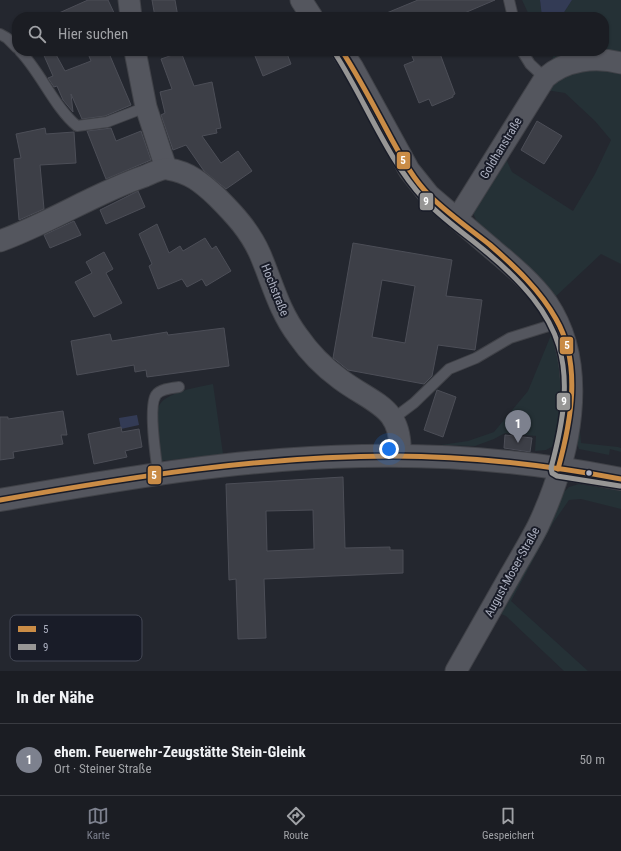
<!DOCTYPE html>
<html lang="de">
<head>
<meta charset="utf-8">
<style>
	body { margin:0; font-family:"Roboto Condensed",sans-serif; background:#282a30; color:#f1f3f6 }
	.you { position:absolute; left:389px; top:449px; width:14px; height:14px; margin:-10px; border:3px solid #fff; border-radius:50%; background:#1a73e8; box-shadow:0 0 0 6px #1a73e833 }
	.badge { display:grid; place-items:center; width:26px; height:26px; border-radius:50%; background:#7d818e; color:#fff; font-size:13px; font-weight:700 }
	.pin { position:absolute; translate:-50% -33px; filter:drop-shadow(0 1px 2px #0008) }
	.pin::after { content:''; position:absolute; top:21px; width:14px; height:12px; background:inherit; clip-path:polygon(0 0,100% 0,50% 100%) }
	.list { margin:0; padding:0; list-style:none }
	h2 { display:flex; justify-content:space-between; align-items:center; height:52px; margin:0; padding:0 16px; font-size:17px }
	h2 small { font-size:13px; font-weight:400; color:#a0a2a6 }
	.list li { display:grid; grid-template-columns:26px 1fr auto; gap:12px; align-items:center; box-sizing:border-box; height:72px; padding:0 16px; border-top:1px solid #393b41 }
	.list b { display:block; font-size:15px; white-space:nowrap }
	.list p { margin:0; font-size:13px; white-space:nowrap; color:#a0a2a6 }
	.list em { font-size:13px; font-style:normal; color:#a0a2a6 }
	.icon { flex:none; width:22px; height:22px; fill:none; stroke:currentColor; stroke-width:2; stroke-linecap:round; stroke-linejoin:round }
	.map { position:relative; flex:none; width:621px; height:671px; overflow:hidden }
	.search { position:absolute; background:#1b1d23; box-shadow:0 1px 3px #0004; left:12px; right:12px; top:12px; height:44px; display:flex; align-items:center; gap:10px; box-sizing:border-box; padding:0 14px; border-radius:16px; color:#a0a2a6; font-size:15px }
	.sheet { height:124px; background:#1b1d23 }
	nav { display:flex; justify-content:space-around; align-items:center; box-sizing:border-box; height:56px; border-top:1px solid #393b41; background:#1b1d23; font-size:11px; color:#a0a2a6 }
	nav a { display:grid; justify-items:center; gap:2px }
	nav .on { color:#7d818e }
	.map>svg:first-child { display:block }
	.green { fill:#253136 }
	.water { fill:#333b55 }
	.building { fill:#3d3f47; stroke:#4c4e57; fill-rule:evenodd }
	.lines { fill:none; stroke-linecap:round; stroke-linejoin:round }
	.service-casing { stroke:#404248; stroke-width:12 }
	.minor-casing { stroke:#404248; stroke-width:23 }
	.tertiary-casing { stroke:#404248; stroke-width:24 }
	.service { stroke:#54565e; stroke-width:10 }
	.minor { stroke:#54565e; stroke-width:21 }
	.tertiary { stroke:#54565e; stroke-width:22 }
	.bus-1-casing { stroke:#191c28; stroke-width:8 }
	.bus-2-casing { stroke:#191c28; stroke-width:8 }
	.bus-1 { stroke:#ca8c46; stroke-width:5 }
	.bus-2 { stroke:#979695; stroke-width:5 }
	.bus-dot { fill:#adb1c1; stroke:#191c28; stroke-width:1.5 }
	.labels { text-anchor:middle; stroke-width:4; stroke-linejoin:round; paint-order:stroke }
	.street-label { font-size:12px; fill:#adb1c1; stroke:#191c28 }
	.key { fill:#191c28; stroke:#454956; stroke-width:1 }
	.key-label { font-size:11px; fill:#adb1c1 }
	.line-badge { stroke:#191c28; stroke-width:1.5 }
	.badge-label { font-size:11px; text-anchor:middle; font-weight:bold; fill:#fff }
</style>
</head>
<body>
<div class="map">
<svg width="621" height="671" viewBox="0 0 621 671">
	<rect width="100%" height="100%" fill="#24272f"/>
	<!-- green -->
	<g class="green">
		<path d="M522,0h18l2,17h-12z"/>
		<path d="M572,0h49v56l-71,9 5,-14h49v-34h-43z"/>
		<path d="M579,70h42v194l-20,-10 -47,44 -76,-74 -5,-11 2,-12 30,-44 7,15 61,39 22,-37 16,-34 -16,-19 -30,-28 -19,-3 9,-11z"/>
		<path d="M551,335l3,1 11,45 -8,63 -11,6 -11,1 1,-15 -31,-3 -11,6 -19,7 -34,-1 27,-4 26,-9 34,-41z"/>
		<path d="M213,384l10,70 -62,7c0,-10 -5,-46 -3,-53 5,-16 41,-21 55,-24z"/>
		<path d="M579,420l2,23 37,4 3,1v4l-11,-3 -1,6 -30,-6 -2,-6z"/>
		<path d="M579,484l42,7v18l-40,-10 -12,1 -16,23 -42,78 77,70h-24l-58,-55 -5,-2 63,-122 5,-5z"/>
	</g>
	<!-- water -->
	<g class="water">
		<path d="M540,0h32l-11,17h-19z"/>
		<path d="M137,415l2,10 -18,4 -2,-11z"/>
	</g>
	<!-- building -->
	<g class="building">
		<path d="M88,0h20l8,17h-66z"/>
		<path d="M152,0h23l3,17h-23z"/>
		<path d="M418,0h77l-40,17h-78z"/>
		<path d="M42,51h12l11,20 26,-10 -4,-10h21l23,54 -26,11 -23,3 -11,-25 2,18 -10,-12 -6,-14 -3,1 -6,-9 5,-2z"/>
		<path d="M253,51h33l5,13 -28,12z"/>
		<path d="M423,51h16l16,43 -2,1v2l-21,9 -3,-7 -10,4 -15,-38 10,-4 -2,-5z"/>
		<path d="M181,52l13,34 18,-4 9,46 -5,1 1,4 -15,3 19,27 17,-12 14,20 -26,18 -22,-18 -18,-26 -13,5 -12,-35 4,-2 -5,-21 12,-3 -11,-30z"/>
		<path d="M537,121l25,15 -18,28 -23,-14z"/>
		<path d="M45,128l1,6 28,-2 2,31 -36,2 4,44 -25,11 -5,-61 7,-1 -5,-24z"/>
		<path d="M111,128l5,13 25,-10 10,29 -45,19 -19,-48z"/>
		<path d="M138,191l7,16 -39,17 -6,-14z"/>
		<path d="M74,221l7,14 -31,13 -6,-13z"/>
		<path d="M157,224l12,29 11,-7 3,5 22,-13 7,11 4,-3 15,25 -25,15 -4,-7 -15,8 -5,-8 -24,10 -9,-23 3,-2 -13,-30z"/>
		<path d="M353,243l99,17 -6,36 36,4 -7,50 -37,-5 -6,31 -8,8 -76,-14 -11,-9 -4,-3zM382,280l33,6 -10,57 -33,-6z"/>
		<path d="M104,252l9,17 -7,4 16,30 -28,14 -19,-35 17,-9 -6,-11z"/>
		<path d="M224,328l5,38 -82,11 -1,-7 -11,2 -1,-7 -57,10 -6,-34 39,-7 2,7 55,-9 1,3z"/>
		<path d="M437,390l19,7 -13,40 -19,-7z"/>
		<path d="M63,411l4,24h-6l2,9 -50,8 1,6 -14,2v-43h8v2z"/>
		<path d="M121,427l1,5 17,-3 3,18 -17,4 2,6 -33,7 -6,-30z"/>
		<path d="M505,435l27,3 -2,14 -26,-4z"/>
		<path d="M343,477l2,71 45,-1v3h13v23l-139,6 2,59 -28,1 -2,-60 -7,1 -3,-96zM313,510l1,39 -47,2 -1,-40z"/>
	</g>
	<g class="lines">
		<defs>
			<g id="service">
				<path d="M509,0l4,17"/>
				<path d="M0,34l7,4 10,10"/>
				<path d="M20,51c21,22 35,57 57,75l30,-4 39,-15"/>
				<path d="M522,51l8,13 15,14"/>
				<path d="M394,418l20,-15 35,-34 27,-11 34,-20 48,-15"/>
				<path d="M158,473c-2,-14 -10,-67 -2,-78 4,-6 15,-7 23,-8"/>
			</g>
			<g id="minor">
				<path d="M129,0l2,17"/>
				<path d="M301,0l11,17"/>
				<path d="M135,51l11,56 20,61"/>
				<path d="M342,51l11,17 56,102 20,25c21,18 41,35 62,53 19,16 41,34 56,55 44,65 22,157 -9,223 -8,16 -18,32 -27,48 -18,32 -37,65 -55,97"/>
				<path d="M457,219l88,-141c20,-18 50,-22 76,-15"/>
				<path d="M0,241c50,-18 95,-48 145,-65 7,-3 17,-8 23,-7 21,3 34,14 49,28 17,17 33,34 43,57 12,28 19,57 38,82 11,16 27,32 42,43 33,25 63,27 60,77"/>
			</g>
			<path id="tertiary" d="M0,500c120,-21 240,-42 362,-44 86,-2 174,6 259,23"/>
		</defs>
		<!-- service casing -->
		<use href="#service" class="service-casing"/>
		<!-- minor casing -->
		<use href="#minor" class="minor-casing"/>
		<!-- tertiary casing -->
		<use href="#tertiary" class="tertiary-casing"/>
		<!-- service -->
		<use href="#service" class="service"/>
		<!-- minor -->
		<use href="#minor" class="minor"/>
		<!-- tertiary -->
		<use href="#tertiary" class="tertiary"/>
		<defs>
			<g id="bus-1">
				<path d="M342,51c18,28 33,57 49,87 11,20 22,41 38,57 19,19 41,34 61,50 25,22 50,45 66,74 26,45 15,103 2,150"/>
				<path d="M0,500c130,-23 260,-44 393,-44 77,0 153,9 228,23"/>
			</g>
			<path id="bus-2" d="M336,55c29,45 52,106 88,144 17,19 40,34 60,51 82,68 95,115 67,218l1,5 5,3 63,10"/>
		</defs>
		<!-- bus-1 casing -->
		<use href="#bus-1" class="bus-1-casing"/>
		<!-- bus-2 casing -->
		<use href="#bus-2" class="bus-2-casing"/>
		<!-- bus-1 -->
		<use href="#bus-1" class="bus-1"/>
		<!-- bus-2 -->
		<use href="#bus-2" class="bus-2"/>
	</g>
	<!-- markers -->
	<circle class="bus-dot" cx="589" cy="473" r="3.5"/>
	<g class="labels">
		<!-- street labels -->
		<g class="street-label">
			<text transform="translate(501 148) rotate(-59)" y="4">Goldhanstraße</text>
			<text transform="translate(275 290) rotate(68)" y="4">Hochstraße</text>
			<text transform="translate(512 572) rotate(-61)" y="4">August-Moser-Straße</text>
		</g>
	</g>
	<!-- legend -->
	<rect x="10" y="615" width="132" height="46" rx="6" class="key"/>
	<rect x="18" y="626" width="18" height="6" fill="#ca8c46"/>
	<rect x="18" y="644" width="18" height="6" fill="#979695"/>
	<g class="key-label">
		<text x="43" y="633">5</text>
		<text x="43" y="651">9</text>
	</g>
	<g class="line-badge">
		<rect x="396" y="151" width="15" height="19" rx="4" fill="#ca8c46"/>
		<rect x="419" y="192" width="15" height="19" rx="4" fill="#979695"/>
		<rect x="559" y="336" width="15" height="19" rx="4" fill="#ca8c46"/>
		<rect x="556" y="392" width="15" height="19" rx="4" fill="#979695"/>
		<rect x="147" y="465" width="15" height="20" rx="4" fill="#ca8c46"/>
	</g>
	<g class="badge-label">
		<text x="403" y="164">5</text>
		<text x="426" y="205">9</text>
		<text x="567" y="349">5</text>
		<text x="564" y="405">9</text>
		<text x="154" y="479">5</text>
	</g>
</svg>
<div class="you"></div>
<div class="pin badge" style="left:518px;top:443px">1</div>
<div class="search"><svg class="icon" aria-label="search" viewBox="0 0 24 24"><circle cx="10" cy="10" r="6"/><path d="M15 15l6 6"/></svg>Hier suchen</div>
</div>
<section class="sheet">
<h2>In der Nähe<small></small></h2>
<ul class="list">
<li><span class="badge">1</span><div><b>ehem. Feuerwehr-Zeugstätte Stein-Gleink</b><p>Ort · Steiner Straße</p></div><em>50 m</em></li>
</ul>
</section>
<nav>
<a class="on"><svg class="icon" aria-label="map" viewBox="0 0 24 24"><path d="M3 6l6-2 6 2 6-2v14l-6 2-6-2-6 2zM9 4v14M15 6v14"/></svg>Karte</a>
<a><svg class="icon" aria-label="directions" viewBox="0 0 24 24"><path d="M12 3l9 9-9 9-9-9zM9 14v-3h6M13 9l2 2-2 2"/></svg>Route</a>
<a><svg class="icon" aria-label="saved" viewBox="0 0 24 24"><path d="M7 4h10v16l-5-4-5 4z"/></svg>Gespeichert</a>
</nav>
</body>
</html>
